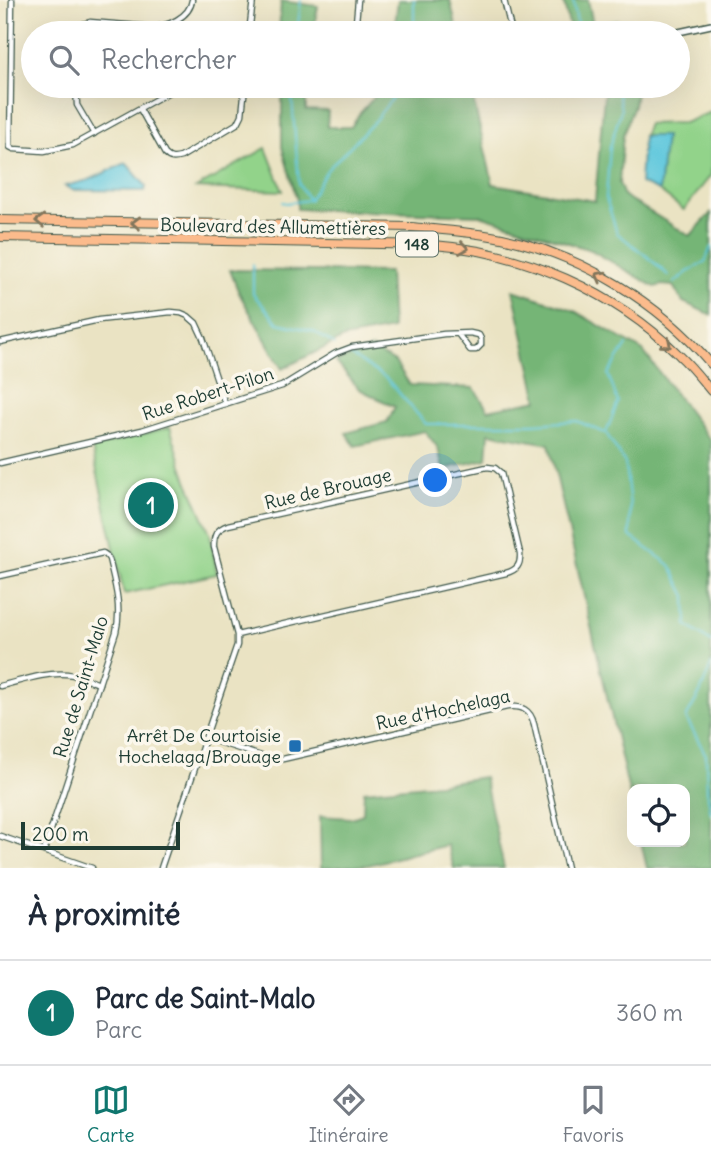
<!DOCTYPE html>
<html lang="fr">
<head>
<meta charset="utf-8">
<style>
	body { margin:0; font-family:Delius,sans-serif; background:#f2f2f3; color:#1f2937 }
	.controls { position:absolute; right:21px; bottom:21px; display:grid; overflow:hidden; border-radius:14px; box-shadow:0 7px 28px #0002 }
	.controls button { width:63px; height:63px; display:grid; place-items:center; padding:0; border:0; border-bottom:2px solid #e0e1e3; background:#fff; color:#1f2937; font:35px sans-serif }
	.scale { position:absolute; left:21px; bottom:18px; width:159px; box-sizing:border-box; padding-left:7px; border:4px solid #1f3d34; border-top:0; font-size:19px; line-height:24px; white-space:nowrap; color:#1f3d34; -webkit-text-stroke:5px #fbf7ec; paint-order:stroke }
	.you { position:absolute; left:436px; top:481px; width:24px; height:24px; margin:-18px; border:5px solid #fff; border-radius:50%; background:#1a73e8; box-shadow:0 0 0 10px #1a73e833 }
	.badge { display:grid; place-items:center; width:46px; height:46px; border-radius:50%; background:#0f766e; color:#fff; font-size:23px; font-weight:700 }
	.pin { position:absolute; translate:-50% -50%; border:4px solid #fff; box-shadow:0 2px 7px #0006 }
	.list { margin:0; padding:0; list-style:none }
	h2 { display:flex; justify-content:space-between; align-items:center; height:91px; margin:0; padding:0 28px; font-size:30px }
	h2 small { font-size:23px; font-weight:400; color:#747a83 }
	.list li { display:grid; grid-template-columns:46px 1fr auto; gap:21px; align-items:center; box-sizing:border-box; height:105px; padding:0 28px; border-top:2px solid #e0e1e3 }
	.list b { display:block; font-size:26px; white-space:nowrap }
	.list p { margin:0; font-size:23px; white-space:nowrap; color:#747a83 }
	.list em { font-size:23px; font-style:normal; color:#747a83 }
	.icon { flex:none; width:38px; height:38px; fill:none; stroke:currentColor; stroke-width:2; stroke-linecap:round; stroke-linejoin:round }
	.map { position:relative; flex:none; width:711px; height:868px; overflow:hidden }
	.search { position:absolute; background:#fff; box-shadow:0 7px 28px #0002; left:21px; right:21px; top:21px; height:77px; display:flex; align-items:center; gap:18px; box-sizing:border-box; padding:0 24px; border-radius:38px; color:#747a83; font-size:26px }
	.sheet { height:196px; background:#fff }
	nav { display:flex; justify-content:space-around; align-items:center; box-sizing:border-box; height:98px; border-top:2px solid #e0e1e3; background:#fff; font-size:19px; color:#747a83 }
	nav a { display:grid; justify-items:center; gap:4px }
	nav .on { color:#0f766e }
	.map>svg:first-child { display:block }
	.green { fill:#92d38a; stroke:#58885f; stroke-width:2 }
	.forest { fill:#75b576; stroke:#4a7955; stroke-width:2 }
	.water { fill:#60c8dd; stroke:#408288; stroke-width:2 }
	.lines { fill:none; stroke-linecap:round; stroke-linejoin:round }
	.stream { stroke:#60c8dd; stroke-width:2 }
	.minor-casing { stroke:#3d5649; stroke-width:7 }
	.tertiary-casing { stroke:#3d5649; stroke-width:8 }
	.trunk-casing { stroke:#3d5649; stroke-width:10 }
	.minor { stroke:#fff; stroke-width:4.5 }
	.tertiary { stroke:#fff; stroke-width:5 }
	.trunk { stroke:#fbbb8c; stroke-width:8 }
	.oneway { stroke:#82765c }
	.poi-dot { fill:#1f6fb2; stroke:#fbf7ec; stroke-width:2.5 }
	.labels { text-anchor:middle; stroke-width:7; stroke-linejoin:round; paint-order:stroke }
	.shield { fill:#fbf7ec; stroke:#61756b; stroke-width:2 }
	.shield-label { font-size:16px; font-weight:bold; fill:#1f3d34 }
	.street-label { font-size:18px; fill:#1f3d34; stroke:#fbf7ec }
	.poi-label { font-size:18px; fill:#1f3d34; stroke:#fbf7ec; text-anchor:end }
</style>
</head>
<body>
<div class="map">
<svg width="711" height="868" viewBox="0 0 711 868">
	<rect width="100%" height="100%" fill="#fbf7ec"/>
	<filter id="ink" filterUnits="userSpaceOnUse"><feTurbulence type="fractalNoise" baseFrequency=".0143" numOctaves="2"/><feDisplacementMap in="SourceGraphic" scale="14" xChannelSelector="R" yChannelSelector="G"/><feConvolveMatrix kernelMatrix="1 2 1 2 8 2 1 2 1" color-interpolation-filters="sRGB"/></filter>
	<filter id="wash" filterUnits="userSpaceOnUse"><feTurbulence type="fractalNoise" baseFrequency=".00686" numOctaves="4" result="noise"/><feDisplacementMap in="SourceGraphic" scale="28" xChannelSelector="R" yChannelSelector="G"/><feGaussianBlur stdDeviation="1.57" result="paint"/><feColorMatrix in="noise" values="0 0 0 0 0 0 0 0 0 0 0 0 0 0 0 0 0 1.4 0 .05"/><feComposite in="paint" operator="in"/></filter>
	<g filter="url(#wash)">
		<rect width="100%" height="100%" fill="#eae3c3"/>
		<!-- green -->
		<g class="green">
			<path d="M711,112v63l-27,35 -25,-19 6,-55h-22l5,-12 36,-1z"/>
			<path d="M266,148l17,43 -87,-3z"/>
			<path d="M170,427l16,51 24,55 7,41 -93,20 -32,-146z"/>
		</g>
		<!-- forest -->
		<g class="forest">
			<path d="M398,0h52l8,33h-64z"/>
			<path d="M563,0h25l5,24 24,-4 3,13h-49z"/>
			<path d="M281,1l37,5 -5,27h-34z"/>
			<path d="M282,86h24v24l22,1 -1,16h24l9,-14 24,-27h86l23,98 102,17 9,-106 -1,-9h34l-3,19 -11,30 -4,48 5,13 66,40 21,-23v102l-28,-13 -10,-16 -11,-1 -7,2 -64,-37 -111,-35 -183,-6v-9l-15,-53z"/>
			<path d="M230,270l159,2 3,57 -48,9 -62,31 -43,-76z"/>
			<path d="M513,290l58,19 72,42 68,90v427h-64l-6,-26h44v-53h-53v16l-83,-361 -60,-11 -2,26 -44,10 -5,-21 -13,-17 -70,15 -9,-13 41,-11 8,-15 -36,-18 -23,-27 35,-14 24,14 15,23 64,3 14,22 50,-10z"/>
			<path d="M484,777l20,91h-50l-7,-23 -79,20 -47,3 -1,-52 31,2 12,-4 1,-23 74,-7z"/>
		</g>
		<!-- water -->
		<g class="water">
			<path d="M643,136h22l-6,55 -19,-8z"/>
			<path d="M126,163l20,23 -1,5 -73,-1 -7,-4 24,-6z"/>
		</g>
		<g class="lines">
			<!-- stream -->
			<g class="stream">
				<path d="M573,0l6,33"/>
				<path d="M297,33l4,-33"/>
				<path d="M414,33v-33"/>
				<path d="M602,33l4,-1"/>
				<path d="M291,86l8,98 10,16"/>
				<path d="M617,86l4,24 -11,37 -4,51 11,35 31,24 21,19"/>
				<path d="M282,202l5,1 22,-3 18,-30 45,-46 30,-38"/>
				<path d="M253,264v30l25,29 35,8 22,14"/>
				<path d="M674,283l15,-12 16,-9 6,-15"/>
				<path d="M627,345l-19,29 10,28 -12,31 19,30 5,42v31l40,29 16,31 1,29 24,17"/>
				<path d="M350,355l36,23 40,46h107l44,-3 28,12"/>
				<path d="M711,665l-11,28 -14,25 20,37 1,36 4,23"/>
			</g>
		</g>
	</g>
	<g filter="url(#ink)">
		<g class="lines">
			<defs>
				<g id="minor">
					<path d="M12,0l-2,147 4,2 30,2 29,-6 107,-59"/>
					<path d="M504,0l8,33"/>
					<path d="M77,33l1,-6 5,-3 7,-2 62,5c15,0 38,-10 40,-27"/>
					<path d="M249,33l4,-33"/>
					<path d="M355,33l3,-33"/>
					<path d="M76,86l1,19 17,29"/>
					<path d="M140,109l25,45c5,5 9,5 16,3l57,-34 4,-8 3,-29"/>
					<path d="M0,342l99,-22 72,-8 10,1 7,3 8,7 7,15 22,66"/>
					<path d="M0,463l142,-33 140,-44 54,-33 16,-6 92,-13 26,-1 9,2 2,4v6l-5,5h-6l-12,-16"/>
					<path d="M0,576l103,-23 3,2 3,4c6,25 13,48 7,73l-72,219"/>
					<path d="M0,686c21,-5 45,-14 67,-12 11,1 22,6 32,10"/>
					<path d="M206,738l58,19 19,2 224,-52c15,-1 23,2 27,17l33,144"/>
					<path d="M0,836l92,32"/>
					<path d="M161,868l76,-223v-10l-23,-88c-1,-12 3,-18 14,-22l259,-58 8,1 6,5 19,80c1,12 -3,17 -14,20l-269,62"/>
				</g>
				<path id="tertiary" d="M674,33l37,-8"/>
				<g id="trunk">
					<path d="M0,220l411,7c31,3 61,5 91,11 79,17 157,64 209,126"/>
					<path d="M0,237l434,8c90,7 180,46 245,110 12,11 22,24 32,36"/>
				</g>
			</defs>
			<!-- minor casing -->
			<use href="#minor" class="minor-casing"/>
			<!-- tertiary casing -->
			<use href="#tertiary" class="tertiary-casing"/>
			<!-- trunk casing -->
			<use href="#trunk" class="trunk-casing"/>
			<!-- minor -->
			<use href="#minor" class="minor"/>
			<!-- tertiary -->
			<use href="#tertiary" class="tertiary"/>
			<!-- trunk -->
			<use href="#trunk" class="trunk"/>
		</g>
		<!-- one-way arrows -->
		<defs><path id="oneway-chevron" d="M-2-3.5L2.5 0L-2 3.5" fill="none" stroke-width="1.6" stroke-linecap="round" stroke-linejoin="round" transform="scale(1.75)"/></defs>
		<g class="oneway">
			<use href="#oneway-chevron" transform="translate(40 221) rotate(-178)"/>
			<use href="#oneway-chevron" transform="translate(136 223) rotate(-179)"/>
			<use href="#oneway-chevron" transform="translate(464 248) rotate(9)"/>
			<use href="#oneway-chevron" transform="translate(600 276) rotate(-152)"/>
			<use href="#oneway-chevron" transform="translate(667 344) rotate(41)"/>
		</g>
	</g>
	<!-- markers -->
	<rect class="poi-dot" x="288" y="739" width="14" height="14" rx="3.5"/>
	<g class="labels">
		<!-- shield labels -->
		<rect class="shield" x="396" y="231.5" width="42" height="25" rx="5"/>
		<g class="shield-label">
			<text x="417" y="250">148</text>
		</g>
		<!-- street labels -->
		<g class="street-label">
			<text transform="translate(273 227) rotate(1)" y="6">Boulevard des Allumettières</text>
			<text transform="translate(208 394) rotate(-18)" y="6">Rue Robert-Pilon</text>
			<text transform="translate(328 489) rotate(-13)" y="6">Rue de Brouage</text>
			<text transform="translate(81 687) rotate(-73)" y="6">Rue de Saint-Malo</text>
			<text transform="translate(443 710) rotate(-12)" y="6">Rue d'Hochelaga</text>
		</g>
		<!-- poi labels -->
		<g class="poi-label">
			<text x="281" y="742">Arrêt De Courtoisie<tspan x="281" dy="21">Hochelaga/Brouage</tspan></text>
		</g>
	</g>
</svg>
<div class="controls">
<button><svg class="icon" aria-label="locate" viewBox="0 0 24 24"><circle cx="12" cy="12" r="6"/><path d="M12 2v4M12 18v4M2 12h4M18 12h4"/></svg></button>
</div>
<div class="scale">200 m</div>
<div class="you"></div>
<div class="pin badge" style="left:151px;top:505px">1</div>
<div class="search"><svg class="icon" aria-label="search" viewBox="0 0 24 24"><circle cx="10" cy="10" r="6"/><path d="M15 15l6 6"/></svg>Rechercher</div>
</div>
<section class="sheet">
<h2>À proximité<small></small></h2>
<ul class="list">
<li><span class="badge">1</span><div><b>Parc de Saint-Malo</b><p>Parc</p></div><em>360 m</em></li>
</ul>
</section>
<nav>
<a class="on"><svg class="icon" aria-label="map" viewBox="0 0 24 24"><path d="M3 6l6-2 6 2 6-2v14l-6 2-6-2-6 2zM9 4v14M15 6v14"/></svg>Carte</a>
<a><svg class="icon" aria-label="directions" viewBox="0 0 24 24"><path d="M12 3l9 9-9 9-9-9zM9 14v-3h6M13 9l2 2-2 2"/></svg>Itinéraire</a>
<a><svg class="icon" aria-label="saved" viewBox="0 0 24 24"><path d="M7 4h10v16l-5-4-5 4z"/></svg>Favoris</a>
</nav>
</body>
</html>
